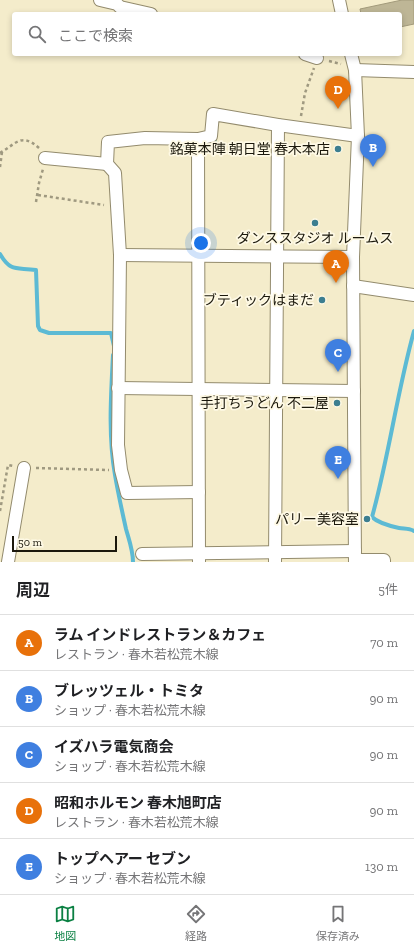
<!DOCTYPE html>
<html lang="ja">
<head>
<meta charset="utf-8">
<style>
	body { margin:0; font-family:"Zilla Slab","Noto Sans JP",serif; background:#f2f2f2; color:#202124 }
	.scale { position:absolute; left:12px; bottom:10px; width:105px; box-sizing:border-box; padding-left:4px; border:2px solid #1b180c; border-top:0; font-size:11px; line-height:14px; white-space:nowrap; color:#1b180c; -webkit-text-stroke:3px #fef9e5; paint-order:stroke }
	.you { position:absolute; left:201px; top:243px; width:14px; height:14px; margin:-10px; border:3px solid #fff; border-radius:50%; background:#1a73e8; box-shadow:0 0 0 6px #1a73e833 }
	.badge { display:grid; place-items:center; width:26px; height:26px; border-radius:50%; background:#0b8043; color:#fff; font-size:13px; font-weight:700 }
	.pin { position:absolute; translate:-50% -33px; filter:drop-shadow(0 1px 2px #0008) }
	.pin::after { content:''; position:absolute; top:21px; width:14px; height:12px; background:inherit; clip-path:polygon(0 0,100% 0,50% 100%) }
	.list { margin:0; padding:0; list-style:none }
	h2 { display:flex; justify-content:space-between; align-items:center; height:52px; margin:0; padding:0 16px; font-size:17px }
	h2 small { font-size:13px; font-weight:400; color:#757577 }
	.list li { display:grid; grid-template-columns:26px 1fr auto; gap:12px; align-items:center; box-sizing:border-box; height:56px; padding:0 16px; border-top:1px solid #e0e0e0 }
	.list b { display:block; font-size:15px; white-space:nowrap }
	.list p { margin:0; font-size:13px; white-space:nowrap; color:#757577 }
	.list em { font-size:13px; font-style:normal; color:#757577 }
	.icon { flex:none; width:22px; height:22px; fill:none; stroke:currentColor; stroke-width:2; stroke-linecap:round; stroke-linejoin:round }
	.map { position:relative; flex:none; width:414px; height:562px; overflow:hidden }
	.search { position:absolute; background:#fff; box-shadow:0 2px 6px #0003; left:12px; right:12px; top:12px; height:44px; display:flex; align-items:center; gap:10px; box-sizing:border-box; padding:0 14px; border-radius:4px; color:#757577; font-size:15px }
	.sheet { height:332px; background:#fff }
	nav { display:flex; justify-content:space-around; align-items:center; box-sizing:border-box; height:56px; border-top:1px solid #e0e0e0; background:#fff; font-size:11px; color:#757577 }
	nav a { display:grid; justify-items:center; gap:2px }
	nav .on { color:#0b8043 }
	.map>svg:first-child { display:block }
	.lines { fill:none; stroke-linecap:round; stroke-linejoin:round }
	.stream { stroke:#5cbad4; stroke-width:4 }
	.building { fill:#beb696; stroke:#a29a7b }
	.street-casing { stroke:#938b6d; stroke-width:14 }
	.path { stroke:#9f9980; stroke-width:2.5; stroke-dasharray:3 3; stroke-linecap:butt }
	.street { stroke:#fff; stroke-width:12 }
	.poi-dot { fill:#3c7e90; stroke:#fef9e5; stroke-width:1.5 }
	.labels { text-anchor:middle; stroke-width:3.5; stroke-linejoin:round; paint-order:stroke }
	.poi-label { font-size:14px; fill:#1b180c; stroke:#fef9e5; text-anchor:end }
</style>
</head>
<body>
<div class="map">
<svg width="414" height="562" viewBox="0 0 414 562">
	<rect width="100%" height="100%" fill="#f4eccb"/>
	<g class="lines">
		<!-- stream -->
		<g class="stream">
			<path d="M171,144l19,1"/>
			<path d="M205,146h9l1,-10"/>
			<path d="M0,254c11,19 17,13 36,16l2,56 2,4 9,3h62l3,13"/>
			<path d="M414,331c-17,61 -25,125 -42,186 6,6 18,9 27,11 5,1 10,0 15,3"/>
			<path d="M113,355c-2,40 -5,80 2,120 3,18 7,36 11,54 3,11 7,21 7,33"/>
		</g>
	</g>
	<!-- building -->
	<path class="building" d="M402,0h12v24l-14,3v-13h-39l-1,-5z"/>
	<g class="lines">
		<defs>
			<g id="street">
				<path d="M100,0l17,4 3,3 31,7"/>
				<path d="M339,0l3,14"/>
				<path d="M305,54l12,4"/>
				<path d="M351,54l4,16 3,66 -5,121 2,305"/>
				<path d="M355,70l59,2"/>
				<path d="M198,139l1,423"/>
				<path d="M45,158l62,6"/>
				<path d="M120,255l233,2"/>
				<path d="M353,286l61,9"/>
				<path d="M118,388l236,3"/>
				<path d="M199,492l-72,1 -6,-23 -3,-25 2,-190 -5,-82 -8,-9 1,-22 37,-4 53,1 13,-3 2,-22 65,11 80,11"/>
				<path d="M142,554l213,-3"/>
				<path d="M355,560h29v2"/>
				<path d="M8,562l16,-94"/>
				<path d="M275,562l3,-437"/>
			</g>
		</defs>
		<!-- street casing -->
		<use href="#street" class="street-casing"/>
		<!-- path -->
		<g class="path">
			<path d="M329,61l12,3"/>
			<path d="M301,116l4,-23 9,-25"/>
			<path d="M0,153c16,-9 21,-21 39,-5"/>
			<path d="M0,167l2,-15"/>
			<path d="M38,195l66,10"/>
			<path d="M36,202l3,-19 4,-14"/>
			<path d="M36,468l73,2"/>
			<path d="M0,511l8,-46 5,1"/>
		</g>
		<!-- street -->
		<use href="#street" class="street"/>
	</g>
	<!-- markers -->
	<g class="poi-dot">
		<circle cx="338" cy="149" r="4"/>
		<circle cx="315" cy="223" r="4"/>
		<circle cx="322" cy="300" r="4"/>
		<circle cx="337" cy="403" r="4"/>
		<circle cx="367" cy="519" r="4"/>
	</g>
	<g class="labels">
		<!-- poi labels -->
		<g class="poi-label">
			<text x="330" y="154">銘菓本陣 朝日堂 春木本店</text>
			<text x="315" y="243" text-anchor="middle">ダンススタジオ ルームス</text>
			<text x="314" y="305">ブティックはまだ</text>
			<text x="329" y="408">手打ちうどん 不二屋</text>
			<text x="359" y="524">パリー美容室</text>
		</g>
	</g>
</svg>
<div class="scale">50 m</div>
<div class="you"></div>
<div class="pin badge" style="left:336px;top:283px;background:#e8710a">A</div>
<div class="pin badge" style="left:373px;top:167px;background:#3f7fe0">B</div>
<div class="pin badge" style="left:338px;top:372px;background:#3f7fe0">C</div>
<div class="pin badge" style="left:338px;top:109px;background:#e8710a">D</div>
<div class="pin badge" style="left:338px;top:479px;background:#3f7fe0">E</div>
<div class="search"><svg class="icon" aria-label="search" viewBox="0 0 24 24"><circle cx="10" cy="10" r="6"/><path d="M15 15l6 6"/></svg>ここで検索</div>
</div>
<section class="sheet">
<h2>周辺<small>5件</small></h2>
<ul class="list">
<li><span class="badge" style="background:#e8710a">A</span><div><b>ラム インドレストラン＆カフェ</b><p>レストラン · 春木若松荒木線</p></div><em>70 m</em></li>
<li><span class="badge" style="background:#3f7fe0">B</span><div><b>ブレッツェル・トミタ</b><p>ショップ · 春木若松荒木線</p></div><em>90 m</em></li>
<li><span class="badge" style="background:#3f7fe0">C</span><div><b>イズハラ電気商会</b><p>ショップ · 春木若松荒木線</p></div><em>90 m</em></li>
<li><span class="badge" style="background:#e8710a">D</span><div><b>昭和ホルモン 春木旭町店</b><p>レストラン · 春木若松荒木線</p></div><em>90 m</em></li>
<li><span class="badge" style="background:#3f7fe0">E</span><div><b>トップヘアー セブン</b><p>ショップ · 春木若松荒木線</p></div><em>130 m</em></li>
</ul>
</section>
<nav>
<a class="on"><svg class="icon" aria-label="map" viewBox="0 0 24 24"><path d="M3 6l6-2 6 2 6-2v14l-6 2-6-2-6 2zM9 4v14M15 6v14"/></svg>地図</a>
<a><svg class="icon" aria-label="directions" viewBox="0 0 24 24"><path d="M12 3l9 9-9 9-9-9zM9 14v-3h6M13 9l2 2-2 2"/></svg>経路</a>
<a><svg class="icon" aria-label="saved" viewBox="0 0 24 24"><path d="M7 4h10v16l-5-4-5 4z"/></svg>保存済み</a>
</nav>
</body>
</html>
